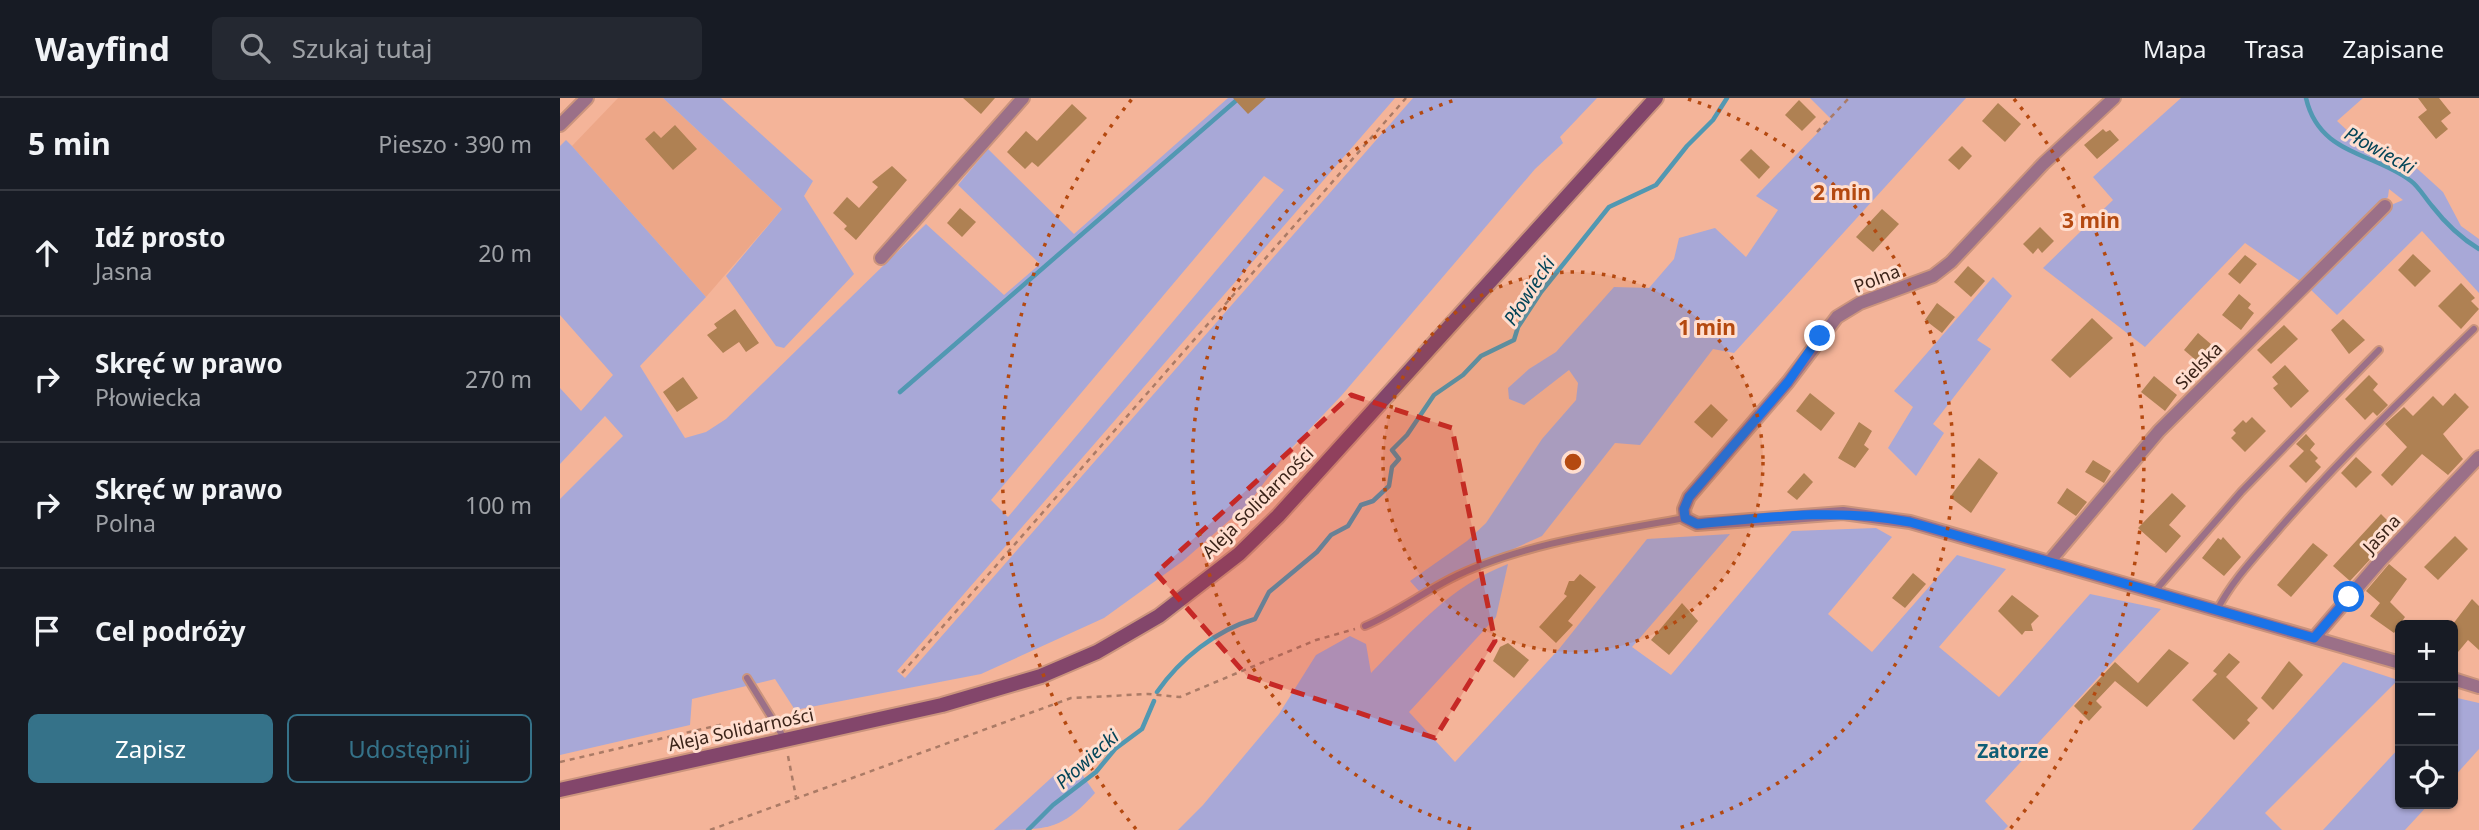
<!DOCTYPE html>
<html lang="pl">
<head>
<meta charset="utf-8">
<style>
	body { margin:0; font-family:"Noto Sans",sans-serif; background:#242831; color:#f1f3f6 }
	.controls { position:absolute; right:21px; bottom:21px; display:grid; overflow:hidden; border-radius:10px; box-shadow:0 2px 5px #0004 }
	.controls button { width:63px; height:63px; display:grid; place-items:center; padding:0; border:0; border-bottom:2px solid #363941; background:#171b24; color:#f1f3f6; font:35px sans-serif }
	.stop { position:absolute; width:21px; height:21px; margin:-16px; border:5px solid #1a73e8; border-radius:50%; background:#fff }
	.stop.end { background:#1a73e8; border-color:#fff; box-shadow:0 2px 7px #0008 }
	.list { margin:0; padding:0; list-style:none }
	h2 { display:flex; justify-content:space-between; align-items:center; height:91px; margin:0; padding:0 28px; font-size:30px }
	h2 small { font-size:23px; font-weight:400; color:#9ea1a6 }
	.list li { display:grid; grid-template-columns:46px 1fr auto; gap:21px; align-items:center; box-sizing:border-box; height:126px; padding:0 28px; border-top:2px solid #363941 }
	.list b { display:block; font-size:26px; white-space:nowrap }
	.list p { margin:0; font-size:23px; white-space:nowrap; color:#9ea1a6 }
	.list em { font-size:23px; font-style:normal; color:#9ea1a6 }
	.actions { display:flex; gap:14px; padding:21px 28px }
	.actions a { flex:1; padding:16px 0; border:2px solid #357289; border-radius:10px; text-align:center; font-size:24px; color:#357289 }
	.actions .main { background:#357289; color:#fff }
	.icon { flex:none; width:38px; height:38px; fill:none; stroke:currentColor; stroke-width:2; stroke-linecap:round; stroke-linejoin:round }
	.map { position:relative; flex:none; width:1919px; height:732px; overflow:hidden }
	header { display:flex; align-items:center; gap:42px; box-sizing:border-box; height:98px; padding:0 35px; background:#171b24; border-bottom:2px solid #363941 }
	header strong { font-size:33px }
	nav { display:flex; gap:38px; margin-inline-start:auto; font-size:24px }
	.search { width:490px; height:63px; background:#242831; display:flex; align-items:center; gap:18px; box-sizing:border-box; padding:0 24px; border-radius:10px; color:#9ea1a6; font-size:26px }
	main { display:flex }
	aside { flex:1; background:#171b24 }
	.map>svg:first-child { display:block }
	.built { fill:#eda788 }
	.green { fill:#a8a8d7; fill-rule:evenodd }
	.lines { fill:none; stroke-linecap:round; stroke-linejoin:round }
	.stream { stroke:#5198b2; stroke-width:4.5 }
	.building { fill:#af8153 }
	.service-casing { stroke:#cb947d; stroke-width:10 }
	.minor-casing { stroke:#cb947d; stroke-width:16 }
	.secondary-casing { stroke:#cb947d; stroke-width:18 }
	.path { stroke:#ab7b66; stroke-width:2.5; stroke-dasharray:5 5; stroke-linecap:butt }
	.service { stroke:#9b7088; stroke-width:6 }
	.minor { stroke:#9b7088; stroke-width:12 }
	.secondary { stroke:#83466b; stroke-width:14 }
	.route { stroke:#1a73e8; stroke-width:9 }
	.marked { fill:#c62826; fill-opacity:0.2; stroke:#c62826; stroke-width:5; stroke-dasharray:14 9; stroke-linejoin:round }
	.ring { fill:none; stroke:#b44910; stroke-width:3.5; stroke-dasharray:3.5 7 }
	.labels { text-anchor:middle; stroke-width:6; stroke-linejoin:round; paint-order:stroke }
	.street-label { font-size:18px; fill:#3b2318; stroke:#ffdecf }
	.water-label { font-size:19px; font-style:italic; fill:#044558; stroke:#ffdecf }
	.neighbourhood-label { font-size:19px; font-weight:bold; fill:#0f5e76; stroke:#ffdecf }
	.centre { fill:#b44910; stroke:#ffdecf; stroke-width:3.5 }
	.ring-label { font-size:21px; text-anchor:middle; font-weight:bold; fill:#b44910; stroke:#ffdecf; stroke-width:6; stroke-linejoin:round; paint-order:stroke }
</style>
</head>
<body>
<header>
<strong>Wayfind</strong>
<div class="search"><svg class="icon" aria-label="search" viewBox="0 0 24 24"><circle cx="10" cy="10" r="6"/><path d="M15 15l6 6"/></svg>Szukaj tutaj</div>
<nav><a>Mapa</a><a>Trasa</a><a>Zapisane</a></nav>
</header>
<main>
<aside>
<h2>5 min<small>Pieszo · 390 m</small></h2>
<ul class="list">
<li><svg class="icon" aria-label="ahead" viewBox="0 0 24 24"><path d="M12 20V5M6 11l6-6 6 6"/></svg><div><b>Idź prosto</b><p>Jasna</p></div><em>20 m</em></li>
<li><svg class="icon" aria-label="right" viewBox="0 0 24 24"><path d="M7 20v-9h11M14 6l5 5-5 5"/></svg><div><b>Skręć w prawo</b><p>Płowiecka</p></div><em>270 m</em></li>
<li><svg class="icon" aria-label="right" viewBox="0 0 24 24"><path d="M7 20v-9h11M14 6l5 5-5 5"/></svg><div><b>Skręć w prawo</b><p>Polna</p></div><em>100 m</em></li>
<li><svg class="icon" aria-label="arrive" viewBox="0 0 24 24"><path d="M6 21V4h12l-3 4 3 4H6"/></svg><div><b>Cel podróży</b></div></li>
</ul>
<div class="actions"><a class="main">Zapisz</a><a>Udostępnij</a></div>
</aside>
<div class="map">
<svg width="1919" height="732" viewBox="0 0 1919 732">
	<rect width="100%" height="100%" fill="#f4b499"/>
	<!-- built -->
	<path class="built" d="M58,0h45l119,111 -76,88 -134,-151z"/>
	<!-- green -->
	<g class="green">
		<path d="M103,0h58l92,83 -9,15 50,78 -70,74 -8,-2 -50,-70 56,-67z"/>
		<path d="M668,0h167l-498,573 8,7 508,-580h184l-37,39 3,6 -28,26 -193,226 -57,60 -37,49 -65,57 -79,57 -123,56 -186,36 -20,-31 -83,20 -2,26 -130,30v-256l63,-63 -18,-20 -45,48v-76l21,23 32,-36 -53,-60v-169l6,-6 6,6 134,151 -66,69 45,72 21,-6 20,-13 200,-195 78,71 36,-31 -82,-79 30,-36 86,85zM704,78l20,14 -276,327 -17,-17z"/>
		<path d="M1250,0h156l-232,255 -21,-4 -73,96 -25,-2 -73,93 -123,55 -9,-10 57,-40 19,-18 56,-84 34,-39 2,-17 -9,-13 -45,35 -15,-6 -1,-11 21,-19 27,-17 58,-65 35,1 25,-29 5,-21 36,-10 31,29 32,-47 -22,-14 75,-77z"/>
		<path d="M1621,0h182l-26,23 24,22 50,20 32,29 18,34 18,13v54l-57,-62 -85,84 -29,-28 83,-82 12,-5 -14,-11 -1,8 -88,84 -55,-38 -100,104 -102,-79 70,-68 -20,-23z"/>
		<path d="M1433,179l19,19 -35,44 14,9 -58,75 11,9 -28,43 -28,-28 25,-41 -19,-16z"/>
		<path d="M1316,430l16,9 -64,77 44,38 85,-97 49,14 -67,78 60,50 91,-103 71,15 -176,192 23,25 -4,4h-826l25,-25 76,-91 37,-59 34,-19 16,8 5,29c42,-43 79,-87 137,-109l-12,53 -87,95 46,50 104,-113 88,-110 83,-5 -98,113 39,28 121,-144z"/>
		<path d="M1783,564l55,18 -133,133 17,17h-90z"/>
		<path d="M1893,599l26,6v46l-26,29z"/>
		<path d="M1840,649v57h29l-24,26h-82z"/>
		<path d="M501,671l20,4 14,20c-33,37 -48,37 -101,37z"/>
	</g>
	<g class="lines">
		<!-- stream -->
		<g class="stream">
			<path d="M1746,0c13,57 67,54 105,83 8,6 14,17 21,25 14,18 27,31 47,43"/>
			<path d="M340,294l339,-294"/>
			<path d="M597,594c23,-33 59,-62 98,-73l14,-27 48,-40 14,-17 17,-9 13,-21 12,-4 16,-15 3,-19 7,-8 -7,-9 15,-15 27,-40 29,-20 18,-19 33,-16 4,-13 23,-35 68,-85 47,-22 31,-39 26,-26 14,-22"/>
			<path d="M468,732l25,-25 43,-33 19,-23 27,-20 12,-28"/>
		</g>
	</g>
	<!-- building -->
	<g class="building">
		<path d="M403,0h32l-14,16z"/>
		<path d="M673,0h33l-18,16z"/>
		<path d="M1858,0h21l12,15 -10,8 7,8 -12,10 -18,-22 9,-7z"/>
		<path d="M1239,2l17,17 -14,14 -17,-16z"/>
		<path d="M1438,5l23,21 -16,18 -23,-21z"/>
		<path d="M512,6l15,14 -49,49 -6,-5 -7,7 -18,-17 19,-21 11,10z"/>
		<path d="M115,27l22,24 -24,21 -28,-31 9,-8 7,7z"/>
		<path d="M1543,31l3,3 4,-2 9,10 -22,19 -13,-14z"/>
		<path d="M1402,48l10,10 -13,14 -11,-10z"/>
		<path d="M1191,51l19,18 -11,12 -19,-19z"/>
		<path d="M332,68l15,14 -51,60 -12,-11 3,-3 -14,-13 14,-16 12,11 19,-21 -6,-5z"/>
		<path d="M400,110l16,14 -14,15 -15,-14z"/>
		<path d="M1322,111l17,15 -26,28 -17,-15z"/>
		<path d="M1480,129l14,14 -12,12 -4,-5 -5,6 -10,-10z"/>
		<path d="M1853,156l18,17 -16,16 -17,-17z"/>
		<path d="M1685,157l12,9 -17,20 -12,-10z"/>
		<path d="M1408,168l17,15 -14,16 -17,-15z"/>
		<path d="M1901,185l14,15 -4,3 8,8 -18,20 -23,-23z"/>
		<path d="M1679,196l12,10 -3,4 6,5 -13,17 -19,-15z"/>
		<path d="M1377,205l18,14 -13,16 -17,-13z"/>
		<path d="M175,211l24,34 -13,9 -7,-10 -16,11 -16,-18 10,-7 -3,-4z"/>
		<path d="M1532,220l21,20 -43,40 -19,-18z"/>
		<path d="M1783,221l22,21 -16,14 -18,-24z"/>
		<path d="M1724,227l14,14 -27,25 -14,-14z"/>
		<path d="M1638,235l14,12 -14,17 -14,-12z"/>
		<path d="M1725,267l24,26 -18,17 -18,-20 5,-4 -6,-7z"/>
		<path d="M1809,277l9,9 -5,6 15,15 -11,11 -4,-4 -8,8 -20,-21z"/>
		<path d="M1594,278l23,19 -12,16 -24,-19z"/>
		<path d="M123,279l15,21 -21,14 -14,-20z"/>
		<path d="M1250,295l25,20 -14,18 -25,-20z"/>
		<path d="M1895,295l14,14 -26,27 20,25 -15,16 -26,-21 -30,32 -11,-11 26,-28 -22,-23 19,-17 9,9 20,-20 10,10z"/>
		<path d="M1151,306l17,16 -16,18 -18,-16z"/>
		<path d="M1692,319l14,14 -21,21 -14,-14 5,-5 -3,-3 10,-10 3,3z"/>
		<path d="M1299,324l13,9 -8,14 5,4 -14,19 -17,-10z"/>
		<path d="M1746,336l9,10 -5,6 8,8 -3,3 6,6 -15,16 -17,-17 15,-15 -8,-7z"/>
		<path d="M1796,359l16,15 -16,16 -15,-15z"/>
		<path d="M1419,360l19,15 -27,40 -21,-16z"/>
		<path d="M1533,362l18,11 -7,12 -19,-11z"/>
		<path d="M1244,375l9,9 -16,18 -10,-8z"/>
		<path d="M1507,390l20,14 -11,14 -19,-13z"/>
		<path d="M1612,395l14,13 -17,19 12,11 -15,17 -28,-25z"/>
		<path d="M1821,416l13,13 -22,22 4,4 -26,28 -17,-15z"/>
		<path d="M1895,438l13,13 -30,31 -14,-13z"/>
		<path d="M1663,439l18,20 -17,19 -22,-18 16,-20 3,2z"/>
		<path d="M1753,445l15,12 -37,42 -14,-12z"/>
		<path d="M1829,466l18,15 -17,23 15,15 -11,16 -24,-17 10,-13 -14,-12z"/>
		<path d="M1353,475l13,11 -21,24 -13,-10z"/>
		<path d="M1020,476l16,13 -28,34 5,4 -17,18 -17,-16 28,-31 -3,-2 5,-13h5z"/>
		<path d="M1452,497l27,21 -8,8 2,7h-8l-3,4 -24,-24z"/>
		<path d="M1912,501l7,7v44l-11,-10 -15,18v-34z"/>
		<path d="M1122,505l16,18 -29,34 -18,-15z"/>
		<path d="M948,545l21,17 -15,18 -21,-17 7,-14z"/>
		<path d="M1609,551l20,14 -42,44 -32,-26 -19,20 6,6 -13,14 -15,-15 41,-44 23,21z"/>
		<path d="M1669,555l11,9 -14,15 32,31 -11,12 3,3 -16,17 -42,-40 25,-26 -4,-3z"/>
		<path d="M1729,563l14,14 -30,35 -12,-12z"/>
	</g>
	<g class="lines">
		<defs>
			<g id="service">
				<path d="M1595,493l86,-99 138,-142"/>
				<path d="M1657,512c16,-31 40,-55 62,-81 61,-70 128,-135 195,-200"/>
				<path d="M805,528c30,-13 56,-32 85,-47 66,-34 162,-48 235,-61"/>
				<path d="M187,580l37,60"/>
			</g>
			<g id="minor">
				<path d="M1554,0l-71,66 -92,98 -18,14 -73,27 -23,14 -49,65 -99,115 -5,12 1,9 12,6 146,-11 67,9 490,141"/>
				<path d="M0,27l27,-27"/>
				<path d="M321,160l142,-160"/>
				<path d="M1489,464l110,-131 226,-225"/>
				<path d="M1754,540l67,-78 98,-103"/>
				<path d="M1893,581l26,8"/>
			</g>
			<path id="secondary" d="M0,692l382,-85 99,-29 56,-24 62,-36 80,-62 39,-38 378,-418"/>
		</defs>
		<!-- service casing -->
		<use href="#service" class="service-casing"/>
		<!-- minor casing -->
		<use href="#minor" class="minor-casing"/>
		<!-- secondary casing -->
		<use href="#secondary" class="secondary-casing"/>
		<!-- path -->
		<g class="path">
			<path d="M1257,34l32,-34"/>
			<path d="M342,575l504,-575"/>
			<path d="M228,658l8,41"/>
			<path d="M0,664l164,-38"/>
			<path d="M150,732l361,-132 77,-4 32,3 136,-57 39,-11"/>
		</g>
		<!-- service -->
		<use href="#service" class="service"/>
		<!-- minor -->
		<use href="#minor" class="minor"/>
		<!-- secondary -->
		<use href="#secondary" class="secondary"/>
	</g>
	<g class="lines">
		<!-- route -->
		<path class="route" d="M1260,238l-32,46 -99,115 -5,12 1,9 12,6c71,-7 142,-16 213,-2l404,116 35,-41"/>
	</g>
	<!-- marked area -->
	<path class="marked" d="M791,297l101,33 43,213 -60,97 -188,-62 -91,-103z"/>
	<!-- distance rings -->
	<circle cx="1013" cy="364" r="190" fill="#b44910" fill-opacity=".12"/>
	<g class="ring">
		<circle cx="1013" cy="364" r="190"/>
		<path d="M911 731A381 381 0 0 1 898 1M1128 1A381 381 0 0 1 1115 731"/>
		<path d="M576 731A571 571 0 0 1 572 1M1454 1A571 571 0 0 1 1450 731"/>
	</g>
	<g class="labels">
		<!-- street labels -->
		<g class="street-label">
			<text transform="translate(1317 181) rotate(-21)" y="6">Polna</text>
			<text transform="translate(1639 268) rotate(-45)" y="6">Sielska</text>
			<text transform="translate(698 405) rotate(-45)" y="6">Aleja Solidarności</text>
			<text transform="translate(1822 436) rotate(-47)" y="6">Jasna</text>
			<text transform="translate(181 632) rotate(-12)" y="6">Aleja Solidarności</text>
		</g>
		<!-- water labels -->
		<g class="water-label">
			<text transform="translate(1820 52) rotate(29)" y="7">Płowiecki</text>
			<text transform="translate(969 193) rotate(-57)" y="7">Płowiecki</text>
			<text transform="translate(527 661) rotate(-42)" y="7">Płowiecki</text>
		</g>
		<!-- neighbourhood labels -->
		<g class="neighbourhood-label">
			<text x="1453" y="660">Zatorze</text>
		</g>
	</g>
	<circle cx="1013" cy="364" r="10" class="centre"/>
	<g class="ring-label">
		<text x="1282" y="102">2 min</text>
		<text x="1531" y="130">3 min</text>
		<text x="1147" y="237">1 min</text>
	</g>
</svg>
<div class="controls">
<button>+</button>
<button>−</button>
<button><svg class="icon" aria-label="locate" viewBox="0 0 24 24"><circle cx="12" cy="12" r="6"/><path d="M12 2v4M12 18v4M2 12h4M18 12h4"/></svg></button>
</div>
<div class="stop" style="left:1789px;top:499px"></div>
<div class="stop end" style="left:1260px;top:238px"></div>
</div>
</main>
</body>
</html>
